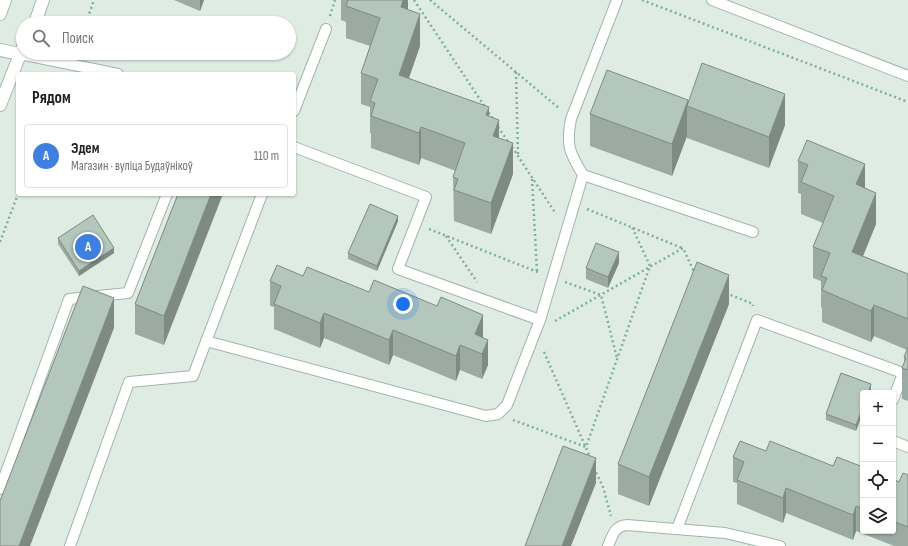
<!DOCTYPE html>
<html lang="ru">
<head>
<meta charset="utf-8">
<style>
	body { margin:0; font-family:"Sofia Sans Condensed",sans-serif; background:#f2f2f2; color:#202124 }
	.controls { position:absolute; right:12px; bottom:12px; display:grid; overflow:hidden; border-radius:4px; box-shadow:0 1px 3px #0004 }
	.controls button { width:36px; height:36px; display:grid; place-items:center; padding:0; border:0; border-bottom:1px solid #e0e0e0; background:#fff; color:#202124; font:20px sans-serif }
	.you { position:absolute; left:403px; top:304px; width:14px; height:14px; margin:-10px; border:3px solid #fff; border-radius:50%; background:#1a73e8; box-shadow:0 0 0 6px #1a73e833 }
	.badge { display:grid; place-items:center; width:26px; height:26px; border-radius:50%; background:#ff5d4a; color:#fff; font-size:13px; font-weight:700 }
	.pin { position:absolute; translate:-50% -50%; border:2px solid #fff; box-shadow:0 1px 4px #0006 }
	.list { margin:0; padding:0; list-style:none }
	h2 { display:flex; justify-content:space-between; align-items:center; height:52px; margin:0; padding:0 16px; font-size:17px }
	h2 small { font-size:13px; font-weight:400; color:#757577 }
	.list li { display:grid; grid-template-columns:26px 1fr auto; gap:12px; align-items:center; box-sizing:border-box; height:64px; margin:0 8px 8px; padding:0 8px; border:1px solid #e0e0e0; border-radius:4px }
	.list b { display:block; font-size:15px; white-space:nowrap }
	.list p { margin:0; font-size:13px; white-space:nowrap; color:#757577 }
	.list em { font-size:13px; font-style:normal; color:#757577 }
	.icon { flex:none; width:22px; height:22px; fill:none; stroke:currentColor; stroke-width:2; stroke-linecap:round; stroke-linejoin:round }
	.map { position:relative; flex:none; width:908px; height:546px; overflow:hidden }
	.search { position:absolute; background:#fff; box-shadow:0 1px 3px #0004; left:16px; top:16px; width:280px; height:44px; display:flex; align-items:center; gap:10px; box-sizing:border-box; padding:0 14px; border-radius:22px; color:#757577; font-size:15px }
	.panel { position:absolute; background:#fff; box-shadow:0 1px 3px #0004; left:16px; top:72px; width:280px; height:124px; border-radius:4px }
	.map>svg:first-child { display:block }
	.lines { fill:none; stroke-linecap:round; stroke-linejoin:round }
	.lane-casing { stroke:#a1b4ab; stroke-width:12 }
	.secondary-casing { stroke:#9fbcae; stroke-width:14 }
	.path { stroke:#7cb29a; stroke-width:2.5; stroke-dasharray:2 3; stroke-linecap:butt }
	.lane { stroke:#fff; stroke-width:10 }
	.secondary { stroke:#fff; stroke-width:12 }
	.wall { fill:#9baba3 }
	.shaded-wall { fill:#7e8b84 }
	.building { fill:#b4c7bd; stroke:#7e8b84 }
</style>
</head>
<body>
<div class="map">
<svg width="908" height="546" viewBox="0 0 908 546">
	<rect width="100%" height="100%" fill="#dfece4"/>
	<g class="lines">
		<defs>
			<g id="lane">
				<path d="M712,0l196,76"/>
				<path d="M20,54l98,20"/>
				<path d="M294,111l32,-82"/>
				<path d="M294,147l132,50 -28,72 142,51"/>
				<path d="M583,175c-14,-23 -17,-30 -12,-56l46,-119"/>
				<path d="M206,341l280,75 12,-2 9,-9 33,-85 43,-145 170,57"/>
				<path d="M893,441l15,6"/>
				<path d="M0,489l69,-190 59,-6 39,-99"/>
				<path d="M677,529l80,-209 146,53 -10,27"/>
				<path d="M70,546l59,-164 64,-6 69,-182"/>
				<path d="M608,546c5,-11 6,-20 19,-21l98,8 55,13"/>
			</g>
			<g id="secondary">
				<path d="M0,14l5,-14"/>
				<path d="M35,23l8,-23"/>
				<path d="M0,50l20,4"/>
				<path d="M0,105l23,-58"/>
			</g>
		</defs>
		<!-- lane casing -->
		<use href="#lane" class="lane-casing"/>
		<!-- secondary casing -->
		<use href="#secondary" class="secondary-casing"/>
		<!-- path -->
		<g class="path">
			<path d="M414,0l79,119"/>
			<path d="M430,0l130,109"/>
			<path d="M642,0l266,102"/>
			<path d="M330,16l5,-16"/>
			<path d="M86,23l8,-23"/>
			<path d="M516,72l2,84"/>
			<path d="M498,127l11,16"/>
			<path d="M512,147l44,67"/>
			<path d="M532,179l5,93"/>
			<path d="M587,209l95,39"/>
			<path d="M429,229l111,44"/>
			<path d="M446,236l31,46"/>
			<path d="M0,242l18,-48"/>
			<path d="M565,282l36,13 16,63"/>
			<path d="M726,293l27,11v2"/>
			<path d="M555,321l128,-73 12,26"/>
			<path d="M544,352l46,105"/>
			<path d="M513,420l73,27 64,-181 -18,-39"/>
			<path d="M594,468l9,19 8,29"/>
		</g>
		<!-- lane -->
		<use href="#lane" class="lane"/>
		<!-- secondary -->
		<use href="#secondary" class="secondary"/>
	</g>
	<!-- wall -->
	<g class="wall">
		<path d="M174,0h30l-4,11z"/>
		<path d="M341,0h67v10l12,36 -11,32 80,38 10,22 14,36 -22,60 -37,-13 -1,-44 3,-6 -35,-13 -2,7 -48,-17v-15h-1v-26l-9,-3v-31l9,-27 -24,-8v-16l-5,-2z"/>
		<path d="M688,102l97,23 -16,43 -82,-30v-2l-15,40 -82,-30v-32z"/>
		<path d="M798,161l67,27 11,36 -13,32 45,18v127l-6,-2v-31l2,-4v-7l3,-7 -33,-14 -3,6 -49,-20v-14l-1,-1v-26l-8,-3v-31l10,-24 -22,-9v-20l-3,-1z"/>
		<path d="M178,194l-14,151 -29,-11v-30z"/>
		<path d="M398,221l-21,50 -29,-12v-6z"/>
		<path d="M58,238l56,15 -35,23 -21,-32z"/>
		<path d="M619,263l-11,25 -22,-9v-11z"/>
		<path d="M303,276l66,16 114,46 5,27 -6,14 -22,-9 -4,11 -63,-26 -4,10 -65,-27 -4,10 -46,-19v-22l-4,-1v-25z"/>
		<path d="M729,304l-80,202 -31,-12v-30z"/>
		<path d="M841,373l30,11v6l-1,3h-7v19l-7,19 -30,-11v-6z"/>
		<path d="M766,451l67,15 30,1v64h30v-52l6,3 9,-7v71h-14l-38,-15 -3,9 -67,-27 -3,10 -46,-19v-21l-4,-1v-25z"/>
	</g>
	<!-- shaded-wall -->
	<g class="shaded-wall">
		<path d="M200,0h4l-4,11z"/>
		<path d="M403,0h5v19l-7,-12z"/>
		<path d="M420,14v32l-21,60v-31z"/>
		<path d="M785,94v31l-16,43v-31z"/>
		<path d="M688,100v7l-1,-1v30l-15,40v-32z"/>
		<path d="M489,107v31l-3,-23z"/>
		<path d="M499,120v31l-6,-15z"/>
		<path d="M421,127v31l-2,7v-32z"/>
		<path d="M513,143v31l-22,60v-31z"/>
		<path d="M865,164v32l-9,-12z"/>
		<path d="M876,193v31l-24,59v-31z"/>
		<path d="M211,194h12l-59,151v-29z"/>
		<path d="M398,216v5l-21,50v-5z"/>
		<path d="M114,248v5l-35,23v-5z"/>
		<path d="M619,252v11l-11,25v-11z"/>
		<path d="M729,275v29l-80,202v-29z"/>
		<path d="M114,298v30l-84,218h-11z"/>
		<path d="M874,305v31l-3,6v-31z"/>
		<path d="M324,313v25l-4,10v-25z"/>
		<path d="M483,315v25l-8,-6z"/>
		<path d="M393,330v25l-4,10v-25z"/>
		<path d="M488,340v25l-6,14v-25z"/>
		<path d="M460,345v25l-4,11v-25z"/>
		<path d="M871,384v6l-1,3h-2z"/>
		<path d="M863,407v5l-7,19v-6z"/>
		<path d="M596,458v25l-25,63h-9z"/>
		<path d="M786,488v25l-3,10v-25z"/>
		<path d="M856,506v25l-3,9v-25z"/>
	</g>
	<!-- building -->
	<g class="building">
		<path d="M348,0h55l-2,7 19,7 -21,61 90,32 -3,8 13,5 -6,16 20,7 -22,60 -37,-13 4,-11 -5,-2 12,-34 -44,-16 -2,6 -48,-17 4,-13 -5,-2 8,-22 -17,-6 19,-55 -34,-12z"/>
		<path d="M702,63l83,31 -16,43 -82,-31z"/>
		<path d="M607,70l81,30 -16,44 -82,-30z"/>
		<path d="M807,140l58,24 -9,20 20,9 -24,59 56,22v45l-34,-14 -3,6 -49,-21 5,-12 -6,-2 9,-23 -17,-6 21,-51 -33,-14 7,-17 -10,-4z"/>
		<path d="M178,194h33l-47,122 -29,-12z"/>
		<path d="M370,204l28,12 -21,50 -29,-13z"/>
		<path d="M93,215l21,33 -35,23 -21,-33z"/>
		<path d="M596,243l23,9 -11,25 -22,-9z"/>
		<path d="M697,262l32,13 -80,202 -31,-13z"/>
		<path d="M277,265l26,11 4,-9 62,25 5,-12 63,26 4,-9 42,18 -8,19 13,6 -6,14 -22,-9 -4,11 -63,-26 -4,10 -65,-27 -4,10 -46,-19 7,-18 -11,-5z"/>
		<path d="M83,286l31,12 -95,248h-19v-45z"/>
		<path d="M908,347v23l-6,-2 4,-10 -2,-1z"/>
		<path d="M841,373l30,11 -3,9h-5v14l-7,18 -30,-11z"/>
		<path d="M740,441l26,10 4,-10 63,25 4,-9 26,10v42l-7,-3 -3,9 -67,-27 -3,10 -46,-18 7,-18 -11,-5z"/>
		<path d="M563,446l33,12 -34,88h-37z"/>
		<path d="M903,473l5,2v52l-15,-6v-42l6,3z"/>
	</g>
</svg>
<div class="controls">
<button>+</button>
<button>−</button>
<button><svg class="icon" aria-label="locate" viewBox="0 0 24 24"><circle cx="12" cy="12" r="6"/><path d="M12 2v4M12 18v4M2 12h4M18 12h4"/></svg></button>
<button><svg class="icon" aria-label="layers" viewBox="0 0 24 24"><path d="M12 4l9 5-9 5-9-5zM3 14l9 5 9-5"/></svg></button>
</div>
<div class="you"></div>
<div class="pin badge" style="left:88px;top:247px;background:#3f7fe0">A</div>
<div class="search"><svg class="icon" aria-label="search" viewBox="0 0 24 24"><circle cx="10" cy="10" r="6"/><path d="M15 15l6 6"/></svg>Поиск</div>
<section class="panel">
<h2>Рядом<small></small></h2>
<ul class="list">
<li><span class="badge" style="background:#3f7fe0">A</span><div><b>Эдем</b><p>Магазин · вуліца Будаўнікоў</p></div><em>110 m</em></li>
</ul>
</section>
</div>
</body>
</html>
